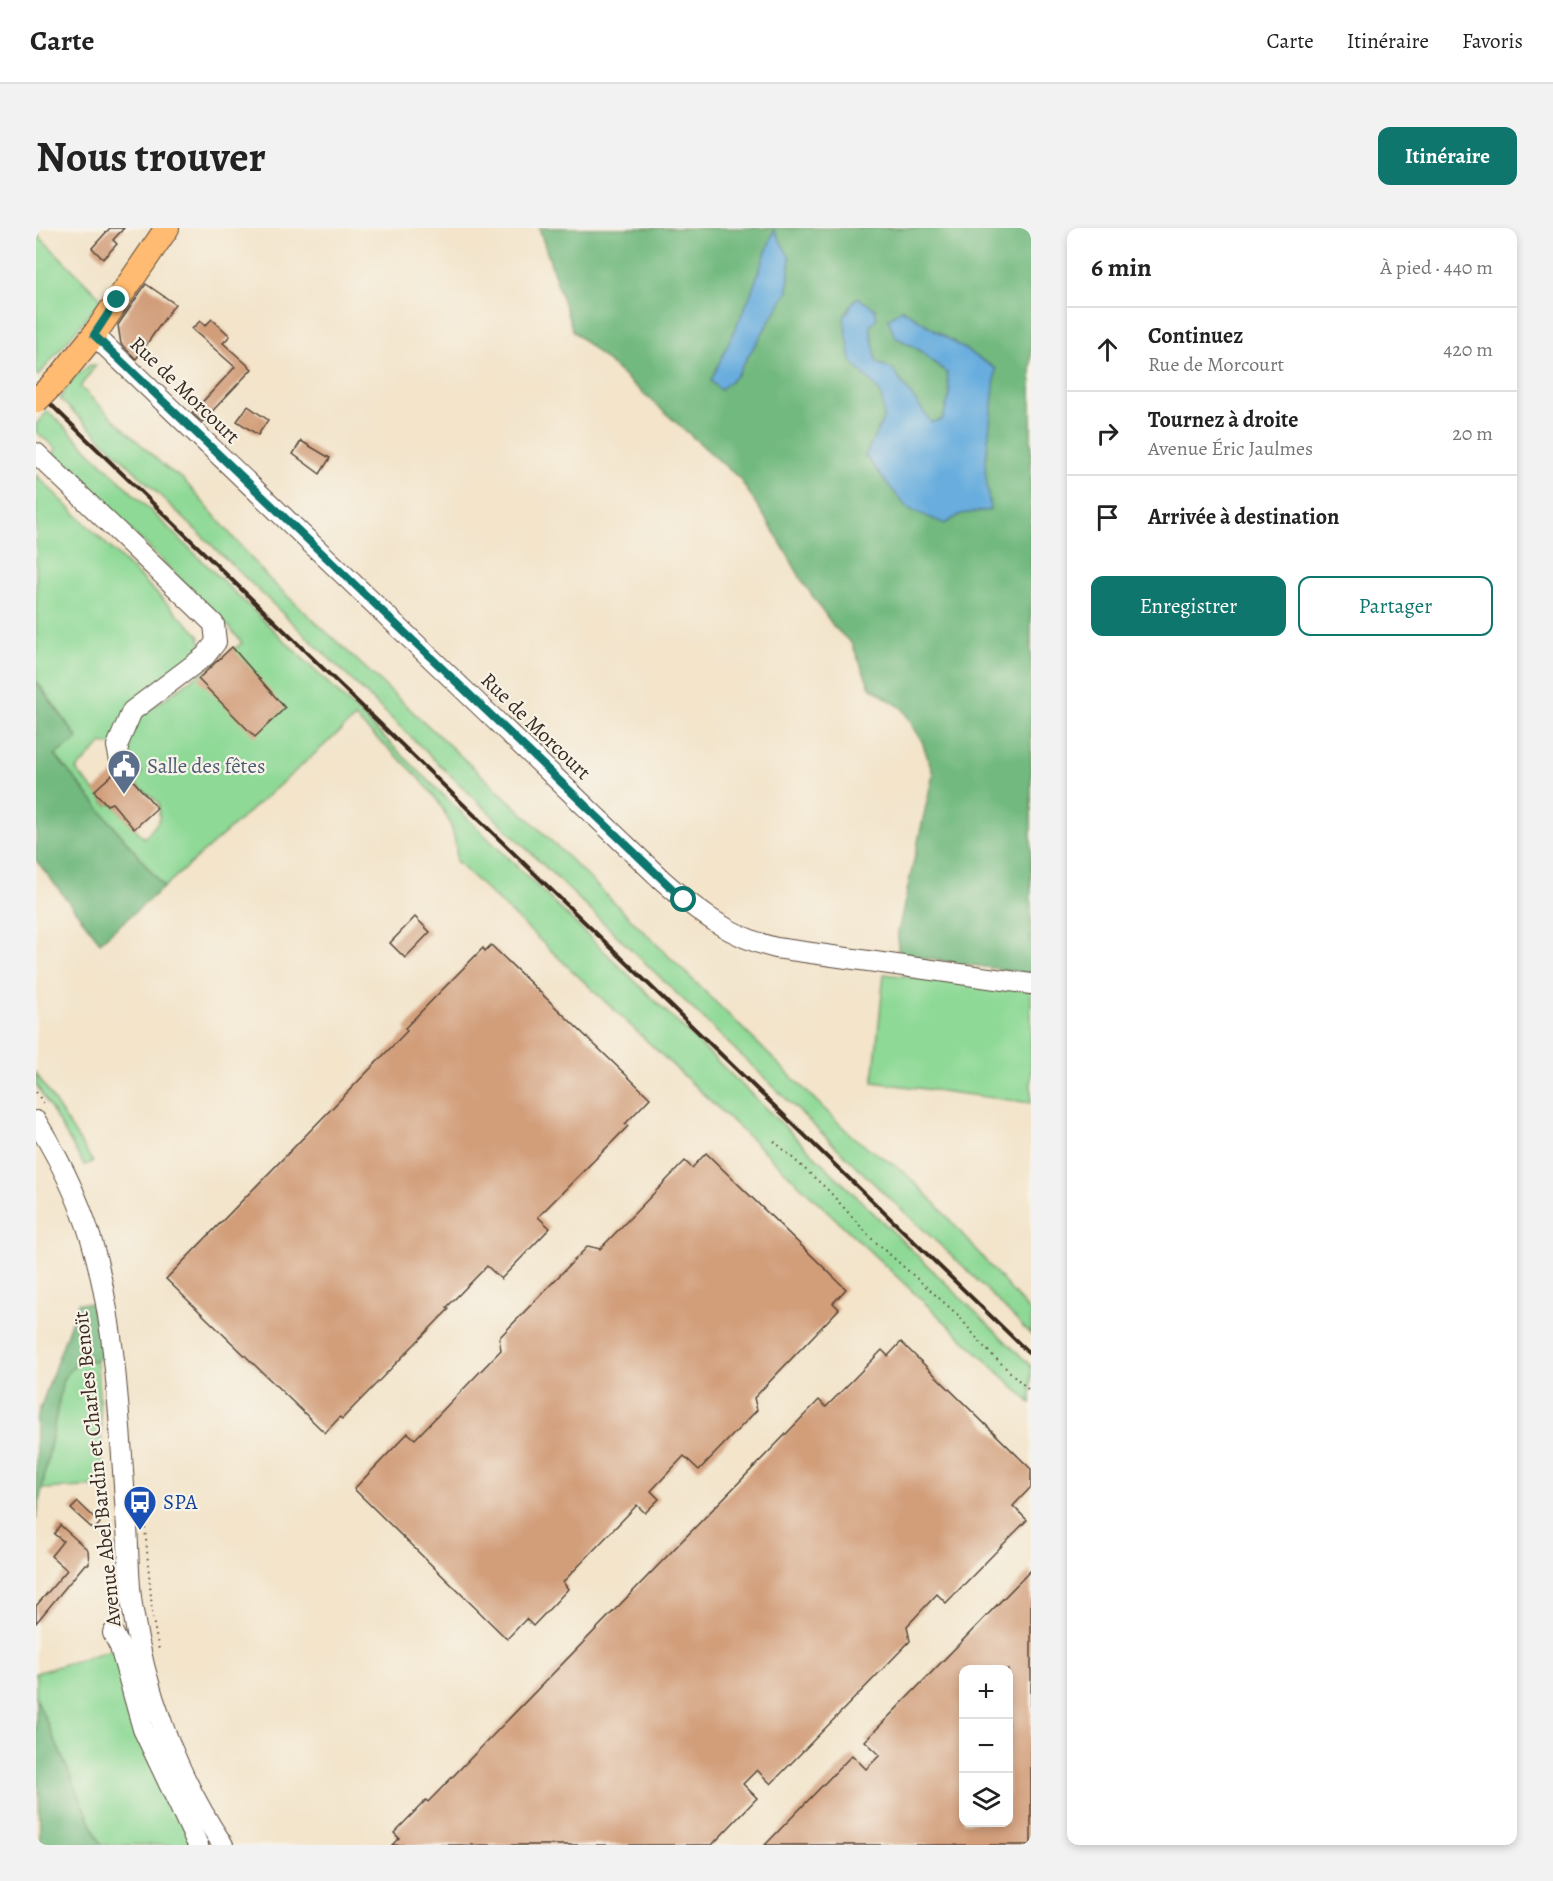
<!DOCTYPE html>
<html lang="fr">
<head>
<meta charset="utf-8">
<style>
	body { margin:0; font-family:Alegreya,serif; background:#f2f2f2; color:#222 }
	.controls { position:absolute; right:18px; bottom:18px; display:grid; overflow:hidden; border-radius:12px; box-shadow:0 3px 9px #0003 }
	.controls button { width:54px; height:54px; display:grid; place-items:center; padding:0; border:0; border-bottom:2px solid #e0e0e0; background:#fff; color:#222; font:30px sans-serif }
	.stop { position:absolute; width:18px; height:18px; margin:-14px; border:4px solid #0f766e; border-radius:50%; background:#fff }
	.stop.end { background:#0f766e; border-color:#fff; box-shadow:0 2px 6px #0008 }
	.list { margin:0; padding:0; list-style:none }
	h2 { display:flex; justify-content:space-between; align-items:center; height:78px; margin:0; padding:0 24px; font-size:26px }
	h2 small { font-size:20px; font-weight:400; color:#767676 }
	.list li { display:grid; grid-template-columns:39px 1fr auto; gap:18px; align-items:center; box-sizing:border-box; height:84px; padding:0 24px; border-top:2px solid #e0e0e0 }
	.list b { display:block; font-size:22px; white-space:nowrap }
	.list p { margin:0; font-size:20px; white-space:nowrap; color:#767676 }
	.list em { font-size:20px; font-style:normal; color:#767676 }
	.actions { display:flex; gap:12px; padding:18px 24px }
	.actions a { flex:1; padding:14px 0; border:2px solid #0f766e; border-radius:12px; text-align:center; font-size:21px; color:#0f766e }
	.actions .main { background:#0f766e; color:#fff }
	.icon { flex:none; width:33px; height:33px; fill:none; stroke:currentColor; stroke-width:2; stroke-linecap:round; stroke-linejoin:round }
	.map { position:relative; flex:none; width:995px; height:1617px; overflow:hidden; border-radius:12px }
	header { display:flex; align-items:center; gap:36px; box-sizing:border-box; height:84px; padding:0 30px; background:#fff; border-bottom:2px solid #e0e0e0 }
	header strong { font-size:28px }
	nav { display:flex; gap:33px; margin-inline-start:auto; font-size:21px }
	.intro { display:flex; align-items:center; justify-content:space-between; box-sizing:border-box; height:144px; padding:0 36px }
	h1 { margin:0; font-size:42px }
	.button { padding:15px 27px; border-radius:12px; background:#0f766e; color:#fff; font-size:21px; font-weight:700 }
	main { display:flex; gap:36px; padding:0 36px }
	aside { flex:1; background:#fff; border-radius:12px; box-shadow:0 3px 9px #0003 }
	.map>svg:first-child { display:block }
	.green { fill:#8ed996; stroke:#64825a; stroke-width:1.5 }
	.forest { fill:#72b97f; stroke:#56724e; stroke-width:1.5 }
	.water { fill:#67adde; stroke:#516c7e; stroke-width:1.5 }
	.building { fill:#d29e7a; fill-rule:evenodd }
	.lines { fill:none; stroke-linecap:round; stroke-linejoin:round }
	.minor-casing { stroke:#574638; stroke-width:22 }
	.major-casing { stroke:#574638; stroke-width:26 }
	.path { stroke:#574638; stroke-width:2; stroke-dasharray:1.5 4.5; stroke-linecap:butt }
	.minor { stroke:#fff; stroke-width:20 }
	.major { stroke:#ffbb71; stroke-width:24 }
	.rail { stroke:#3b2a1e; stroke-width:4 }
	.major-bridge-casing { stroke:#574638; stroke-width:26; stroke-linecap:butt }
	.major-bridge { stroke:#ffbb71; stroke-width:24 }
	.route { stroke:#0f766e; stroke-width:8 }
	.labels { text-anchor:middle; stroke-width:4.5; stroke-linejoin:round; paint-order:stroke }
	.street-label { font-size:21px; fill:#3b2a1e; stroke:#f7f3e8 }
	.service-label { font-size:21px; fill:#4e5e75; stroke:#f7f3e8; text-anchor:start }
	.transit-label { font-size:21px; fill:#164399; stroke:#f7f3e8; text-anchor:start }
</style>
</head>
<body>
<header>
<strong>Carte</strong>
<nav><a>Carte</a><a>Itinéraire</a><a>Favoris</a></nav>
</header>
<div class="intro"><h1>Nous trouver</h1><a class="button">Itinéraire</a></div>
<main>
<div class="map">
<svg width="995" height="1617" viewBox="0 0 995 1617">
	<rect width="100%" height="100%" fill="#f7f3e8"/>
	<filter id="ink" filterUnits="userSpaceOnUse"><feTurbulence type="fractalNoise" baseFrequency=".0167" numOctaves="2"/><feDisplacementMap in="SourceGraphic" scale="12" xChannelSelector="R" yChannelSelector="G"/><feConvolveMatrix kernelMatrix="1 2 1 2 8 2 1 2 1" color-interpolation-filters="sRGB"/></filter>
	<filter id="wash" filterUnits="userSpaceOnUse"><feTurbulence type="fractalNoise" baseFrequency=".008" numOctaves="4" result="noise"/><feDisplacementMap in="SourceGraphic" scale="24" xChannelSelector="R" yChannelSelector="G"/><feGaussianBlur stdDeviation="1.35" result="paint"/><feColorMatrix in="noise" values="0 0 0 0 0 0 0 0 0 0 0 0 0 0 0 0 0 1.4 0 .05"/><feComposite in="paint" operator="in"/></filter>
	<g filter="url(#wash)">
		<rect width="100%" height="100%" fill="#f3e4ca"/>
		<!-- green -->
		<g class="green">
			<path d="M0,5l66,66 -64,77 -2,-3z"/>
			<path d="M54,137h6l-16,22 86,81 17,11 86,100 260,240 325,319 49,33 34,34 94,108v22l-65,-66 -80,-74 -826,-796 11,-19z"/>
			<path d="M12,183l983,955v37l-575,-542c5,-60 -62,-105 -101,-143l-191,169 -109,-132 23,-17 -42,-58v-205l163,160 3,12 -92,98 -8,-2 -26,27 31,35 5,-2 32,35 15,-17v-18l-24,-20 7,-11 -12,-13 -5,-12 9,-26 108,-78 -12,-15 -87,-86 -94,-84 8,-9 -21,-17v-8z"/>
			<path d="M848,746l147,17v112l-158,-21z"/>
			<path d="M0,845l57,89 -9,3 -48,-81z"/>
			<path d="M43,1132l18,1 7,125 -62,3 21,-110z"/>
			<path d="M81,1420l76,197h-92l-65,-147v-25z"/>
		</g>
		<!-- forest -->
		<g class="forest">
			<path d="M503,0h492v746l-133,-20v-22l35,-158 -11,-33 -20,-33 -32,-21 -18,-43 -18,-17 -31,-45 -28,-49 -35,-54 -167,-148z"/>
			<path d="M0,453l42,58 -23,16 109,132 -64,55 -64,-82z"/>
			<path d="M42,1075l19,1 7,49 -7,8 -18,-1 -16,19 -27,141v-100z"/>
			<path d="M0,1470l65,147h-61l-1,-58 -3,-5z"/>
		</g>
		<!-- water -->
		<g class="water">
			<path d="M738,2l16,28 -2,33 -52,85 -16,14 -9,-9 39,-85z"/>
			<path d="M821,69l18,12 2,9 -7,8 7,37 15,6 39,53 11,-2 8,-25 -3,-22 -31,-25 -21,-11 -7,-18 14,-10 94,60 -11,100 5,41 -29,4 -16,10 -38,-16 -42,-52 19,-39 -3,-24 -30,-32 -7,-44z"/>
		</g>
		<g id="blocks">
			<!-- building -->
			<g class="building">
				<path d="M74,0h14l-11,12 4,4 -14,15 -11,-11z"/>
				<path d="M110,56l29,20 -39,55 -15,-15 -3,-19z"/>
				<path d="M176,91l18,17 -7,7 29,26 -50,53 -10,-9 43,-46 -43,-38 8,-8 5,5z"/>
				<path d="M212,178l20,14 -10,15 -21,-14z"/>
				<path d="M265,213l29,17 -10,16 -27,-20z"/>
				<path d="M196,419l53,61 -30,29 -57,-58z"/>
				<path d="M89,543l32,37 -23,21 -22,-26 -5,2 -13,-14 21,-19z"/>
				<path d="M379,689l15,15 -25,26 -15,-15z"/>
				<path d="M455,717l159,153 -25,26 3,2 -90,91 12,11 -49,51 -14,-13 -40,41 2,2 -8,8 -99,102 -2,-2 -15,16 -159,-154 241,-248 -2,-3 78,-80 2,3z"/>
				<path d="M670,925l140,136 -13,14 6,6 -85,89 3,12 -58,60 -15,-14 -33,35 8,8 -14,14 -8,-8 -74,77 5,7 -12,13 -23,24 -7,-7 -19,20 -153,-150 54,-56 7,6 86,-89 -2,-12 89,-92 12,3 85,-88 7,7z"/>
				<path d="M865,1114l130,127v18l-18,19 14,14 -81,83 -9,-9 -30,32 3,15 -139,143 -14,-14 -14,14 14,14 -45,47h-320l7,-7 -5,-5 32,-33 2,2 391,-402 7,7 56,-57 6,6z"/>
				<path d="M42,1274l22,21 -6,7 -23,-21z"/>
				<path d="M24,1297l28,25 1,14h-4l-49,59v-17l31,-36 -16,-14 12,-15 -9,-7z"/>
				<path d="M995,1342v275h-266l87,-90 14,14 14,-14 -15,-14zM927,1442h45v152h-45z"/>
			</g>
		</g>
	</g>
	<g filter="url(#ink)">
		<use href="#blocks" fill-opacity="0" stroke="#574638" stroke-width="1.5"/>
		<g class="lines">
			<defs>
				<g id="minor">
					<path d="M58,107l568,545c35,31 68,57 114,68l255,36"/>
					<path d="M0,225l178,171 2,18 -11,14 -73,55 -15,35 3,15"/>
					<path d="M0,893c26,42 48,88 60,136 22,86 24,182 31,271 2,25 1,51 5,77 12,83 44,170 91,240"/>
					<path d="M77,1405l7,14 23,82 55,116"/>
				</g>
				<path id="major" d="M23,150l35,-43 73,-107"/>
			</defs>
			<!-- minor casing -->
			<use href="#minor" class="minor-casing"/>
			<!-- major casing -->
			<use href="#major" class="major-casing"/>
			<!-- path -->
			<g class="path">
				<path d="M0,864l10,15"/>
				<path d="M738,913l54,49 43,48 86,76 28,34 46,44"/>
				<path d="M107,1276l10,116 6,30"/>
			</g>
			<!-- minor -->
			<use href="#minor" class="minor"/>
			<!-- major -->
			<use href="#major" class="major"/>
			<!-- rail -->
			<path class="rail" d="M0,162l995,965"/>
			<defs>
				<path id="major-bridge" d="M0,173l23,-23"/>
			</defs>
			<!-- major-bridge casing -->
			<use href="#major-bridge" class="major-bridge-casing"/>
			<!-- major-bridge -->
			<use href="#major-bridge" class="major-bridge"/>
		</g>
	</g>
	<g class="lines" filter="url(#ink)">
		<!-- route -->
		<path class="route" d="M81,72l-23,35 590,565"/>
	</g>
	<!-- icons -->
	<defs>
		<symbol id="civic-pin" viewBox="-11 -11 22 30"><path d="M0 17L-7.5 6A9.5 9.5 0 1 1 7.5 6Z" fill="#5c6f8a" stroke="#f7f3e8"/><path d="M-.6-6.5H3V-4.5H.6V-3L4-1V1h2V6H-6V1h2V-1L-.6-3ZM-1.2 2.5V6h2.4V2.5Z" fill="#fff"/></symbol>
		<symbol id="bus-pin" viewBox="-11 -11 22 30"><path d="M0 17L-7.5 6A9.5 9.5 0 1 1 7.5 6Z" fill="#1a4fb4" stroke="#f7f3e8"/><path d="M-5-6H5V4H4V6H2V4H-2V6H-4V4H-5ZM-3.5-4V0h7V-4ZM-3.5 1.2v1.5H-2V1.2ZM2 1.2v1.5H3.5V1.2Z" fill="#fff"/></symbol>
	</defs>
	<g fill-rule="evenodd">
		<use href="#civic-pin" x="69" y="519" width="38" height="52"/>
		<use href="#bus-pin" x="85" y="1255" width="38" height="52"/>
	</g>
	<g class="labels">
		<!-- street labels -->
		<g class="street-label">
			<text transform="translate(149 162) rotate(44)" y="7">Rue de Morcourt</text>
			<text transform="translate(500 498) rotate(44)" y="7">Rue de Morcourt</text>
			<text transform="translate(61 1241) rotate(-96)" y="7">Avenue Abel Bardin et Charles Benoït</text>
		</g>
		<!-- service labels -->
		<g class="service-label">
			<text x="111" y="545">Salle des fêtes</text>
		</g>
		<!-- transit labels -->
		<g class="transit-label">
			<text x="127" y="1281">SPA</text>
		</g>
	</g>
</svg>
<div class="controls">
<button>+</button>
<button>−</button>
<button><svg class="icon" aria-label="layers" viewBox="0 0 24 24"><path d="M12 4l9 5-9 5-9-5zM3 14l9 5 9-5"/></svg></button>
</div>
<div class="stop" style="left:648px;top:672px"></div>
<div class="stop end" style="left:81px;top:72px"></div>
</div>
<aside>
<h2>6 min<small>À pied · 440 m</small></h2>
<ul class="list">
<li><svg class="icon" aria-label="ahead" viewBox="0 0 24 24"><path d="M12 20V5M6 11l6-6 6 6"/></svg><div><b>Continuez</b><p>Rue de Morcourt</p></div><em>420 m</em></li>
<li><svg class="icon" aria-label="right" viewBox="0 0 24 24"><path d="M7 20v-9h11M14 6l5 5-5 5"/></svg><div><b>Tournez à droite</b><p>Avenue Éric Jaulmes</p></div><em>20 m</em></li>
<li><svg class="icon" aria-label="arrive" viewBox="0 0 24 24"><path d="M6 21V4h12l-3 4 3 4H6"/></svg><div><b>Arrivée à destination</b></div></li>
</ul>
<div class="actions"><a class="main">Enregistrer</a><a>Partager</a></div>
</aside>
</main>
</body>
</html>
